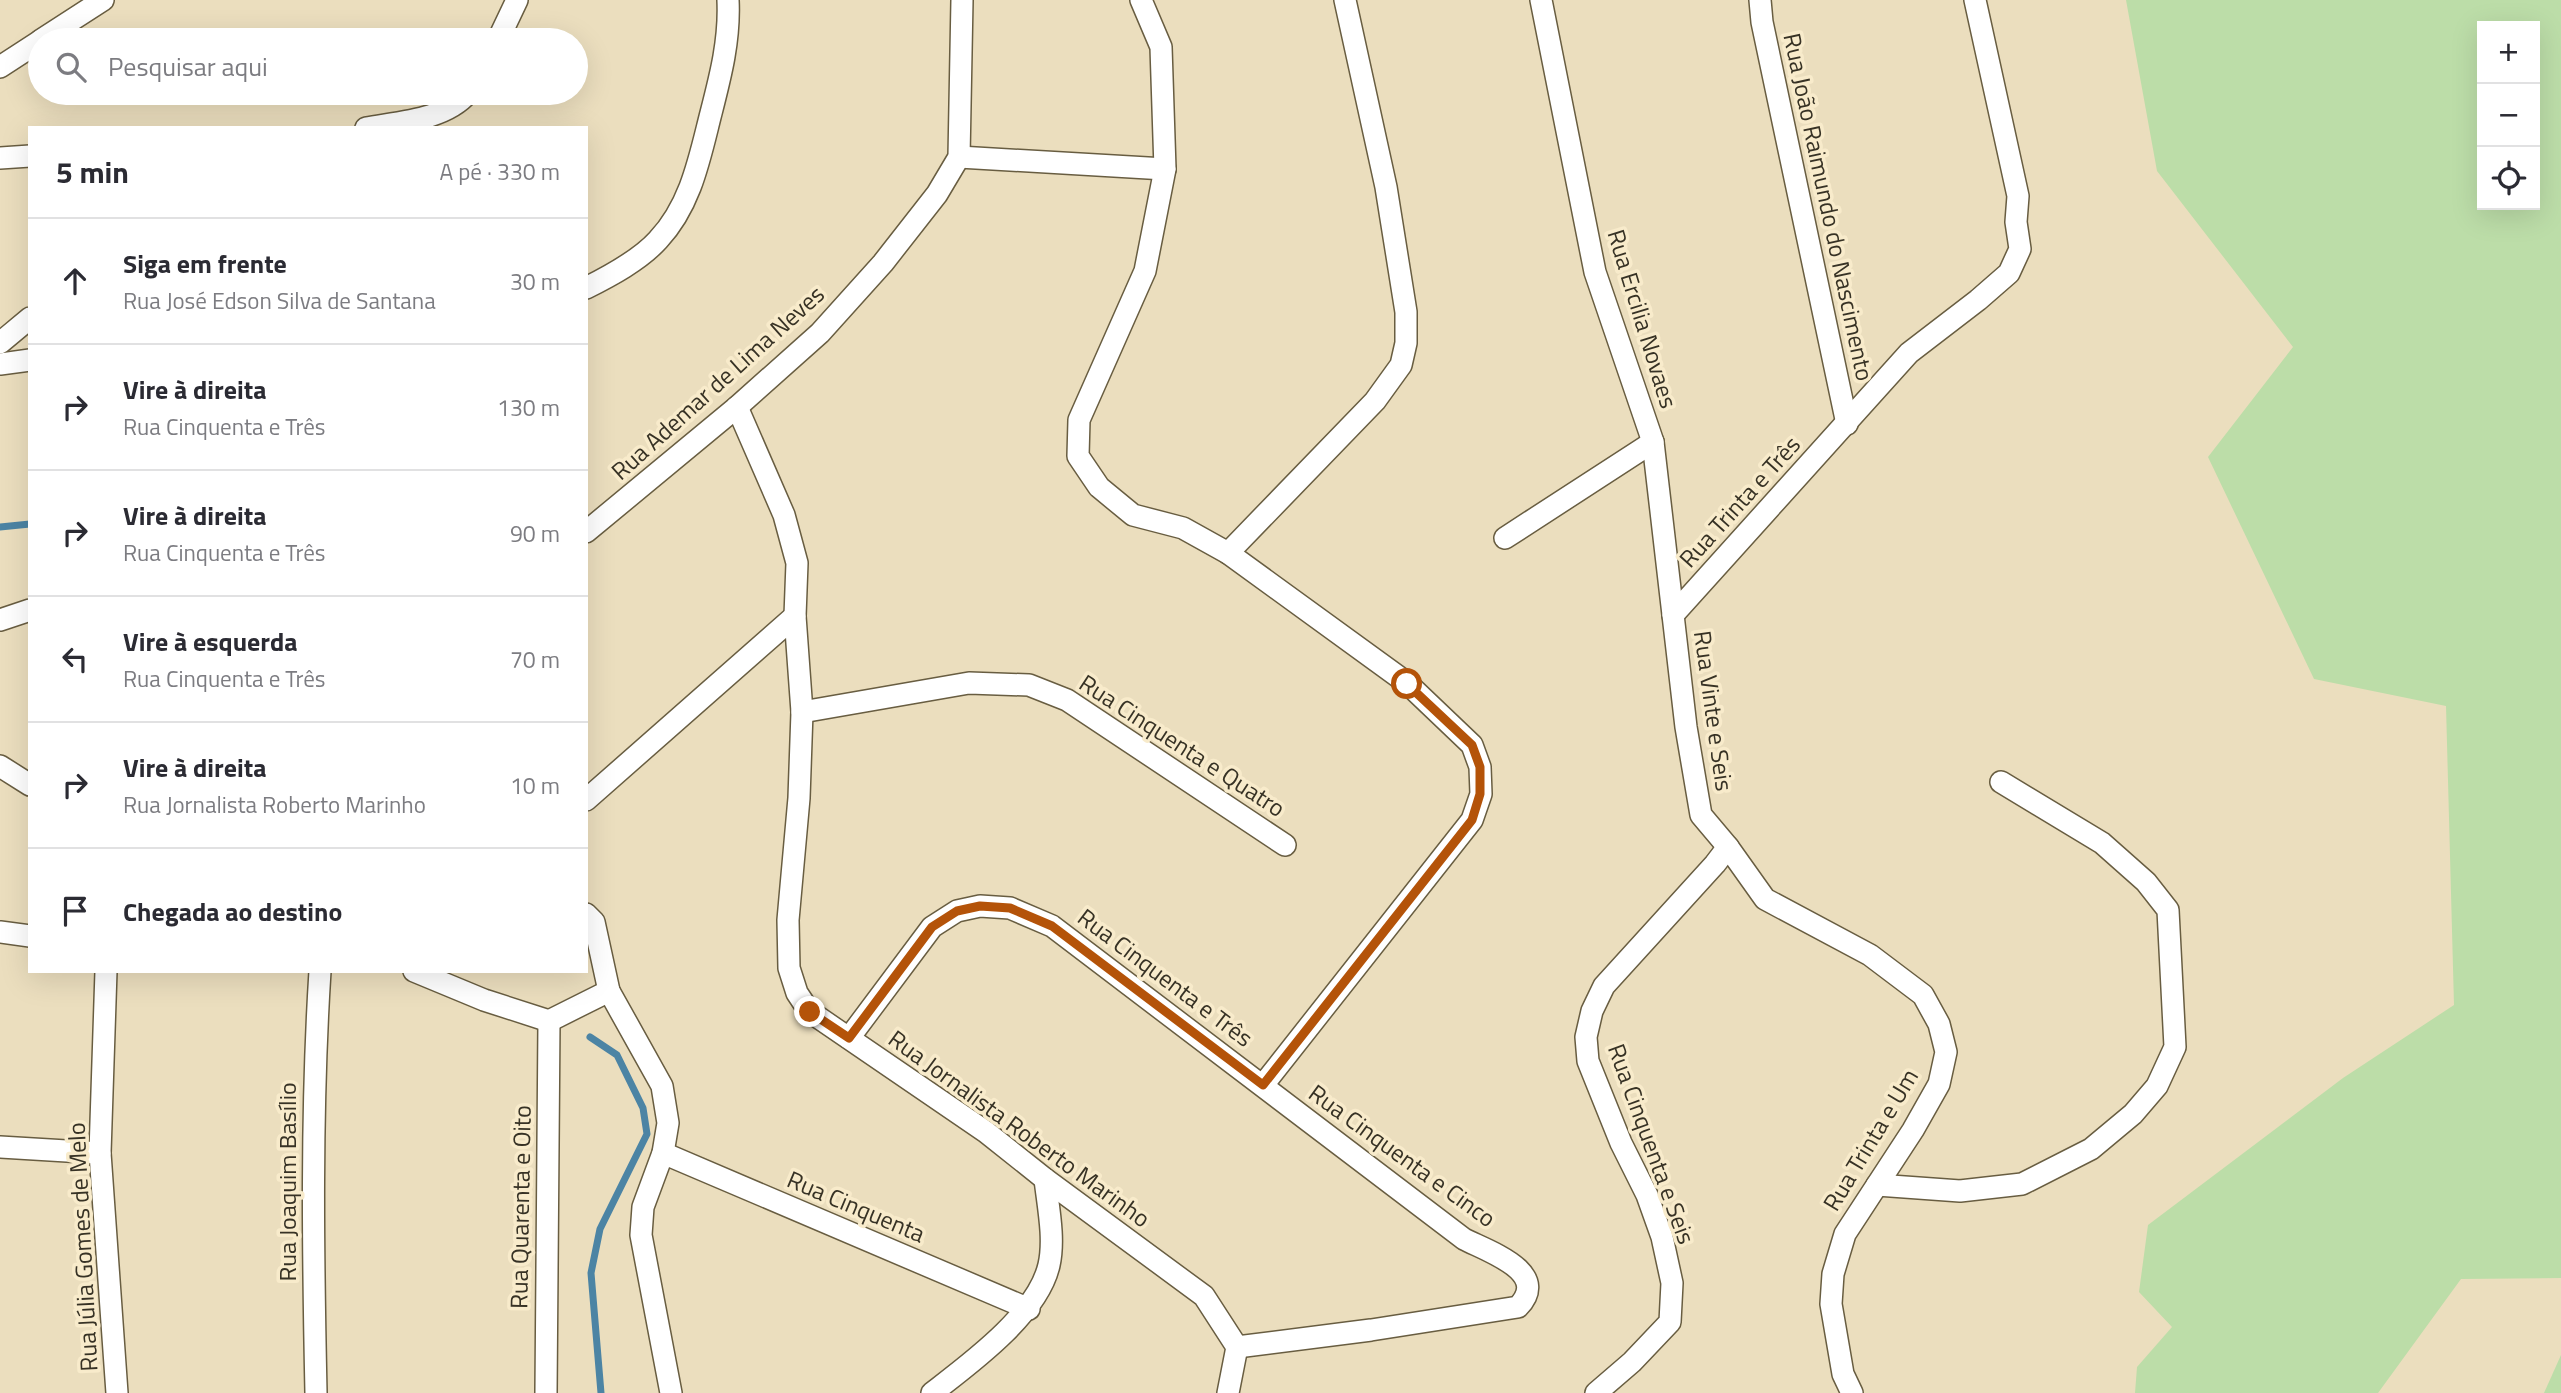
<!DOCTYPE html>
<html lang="pt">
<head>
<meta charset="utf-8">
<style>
	body { margin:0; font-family:"Titillium Web",sans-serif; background:#f2f2f3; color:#2b2b33 }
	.controls { position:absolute; right:21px; top:21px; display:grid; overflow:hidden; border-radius:0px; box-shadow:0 7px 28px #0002 }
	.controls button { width:63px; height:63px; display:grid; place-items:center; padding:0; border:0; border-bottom:2px solid #e1e1e2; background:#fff; color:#2b2b33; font:35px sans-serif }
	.stop { position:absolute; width:21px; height:21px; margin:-16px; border:5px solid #b45309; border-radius:50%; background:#fff }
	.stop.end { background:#b45309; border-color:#fff; box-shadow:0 2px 7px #0008 }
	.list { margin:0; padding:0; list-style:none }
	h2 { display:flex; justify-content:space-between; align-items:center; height:91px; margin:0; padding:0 28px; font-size:30px }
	h2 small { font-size:23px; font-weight:400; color:#7c7c81 }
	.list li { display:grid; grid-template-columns:46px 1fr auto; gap:21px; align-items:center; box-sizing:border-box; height:126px; padding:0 28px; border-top:2px solid #e1e1e2 }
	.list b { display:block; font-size:26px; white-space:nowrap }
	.list p { margin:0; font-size:23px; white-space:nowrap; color:#7c7c81 }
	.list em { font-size:23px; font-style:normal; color:#7c7c81 }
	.icon { flex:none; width:38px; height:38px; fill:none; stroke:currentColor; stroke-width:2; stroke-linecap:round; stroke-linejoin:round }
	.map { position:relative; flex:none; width:2561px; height:1393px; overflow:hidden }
	.search { position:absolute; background:#fff; box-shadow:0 7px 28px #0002; left:28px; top:28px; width:560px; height:77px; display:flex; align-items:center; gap:18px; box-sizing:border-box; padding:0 24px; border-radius:38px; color:#7c7c81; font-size:26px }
	.panel { position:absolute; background:#fff; box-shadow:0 7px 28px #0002; left:28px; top:126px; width:560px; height:847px; border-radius:0px }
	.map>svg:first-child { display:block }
	.green { fill:#bcdda8; fill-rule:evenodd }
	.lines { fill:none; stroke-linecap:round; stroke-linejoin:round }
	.stream { stroke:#4c84a4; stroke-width:7 }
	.street-casing { stroke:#685d41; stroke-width:24 }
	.street { stroke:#fff; stroke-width:21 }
	.route { stroke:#b45309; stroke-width:9 }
	.labels { text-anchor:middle; stroke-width:7; stroke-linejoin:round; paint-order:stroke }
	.street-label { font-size:24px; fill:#373225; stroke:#f8ebcb }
</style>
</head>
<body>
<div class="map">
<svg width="2561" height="1393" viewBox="0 0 2561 1393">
	<rect width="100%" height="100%" fill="#ebdebe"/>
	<!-- green -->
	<g class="green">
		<path d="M2126,0h435v1278l-100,1 -83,114h-243l2,-26 35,-40 -33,-35 9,-67 195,-147 111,-73 -8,-299 -132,-27 -106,-222 85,-110 -136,-176zM2482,26h53v179h-53z"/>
		<path d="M2561,1355v38h-17z"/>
	</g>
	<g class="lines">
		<!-- stream -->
		<g class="stream">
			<path d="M0,527l30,-3"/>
			<path d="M590,1037l27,18 26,53 4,26 -47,95 -9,44 10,120"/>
		</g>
		<defs>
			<g id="street">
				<path d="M1141,0l20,47 4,122 -20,102 -66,149 -1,36 21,31 34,28 50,13 45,25 179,130 65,62 8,22 1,27 -9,26 -209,265"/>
				<path d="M1541,0l54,272 58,170 33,285 15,88 27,32 37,52 105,56 53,40 16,29 7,28 -7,32 -26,46 -68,104 -12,40 -2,30 12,70 9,19"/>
				<path d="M1760,0l2,22 85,402"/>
				<path d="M41,40l62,-40"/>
				<path d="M498,40l19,-40"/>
				<path d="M0,67l40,-26"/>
				<path d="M366,128c33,-6 79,-8 102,-35"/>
				<path d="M959,157l206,12"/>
				<path d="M0,158l30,-2"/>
				<path d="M586,288c24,-12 54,-28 72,-48 32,-34 41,-79 52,-123 10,-39 20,-76 18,-117"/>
				<path d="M0,343l30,-25"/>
				<path d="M0,364l30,-4"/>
				<path d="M737,407l47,108 13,48 -2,53 7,96 -3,86 -11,122 1,48 8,25 12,18 177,121 59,47 159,117 33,51 -9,46"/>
				<path d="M586,532l151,-125 83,-74 63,-70 54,-69 22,-37 3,-157"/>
				<path d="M1505,538l148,-96"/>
				<path d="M1228,553l147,-152 26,-36 5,-22v-31l-20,-125 -41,-187"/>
				<path d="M1673,615l236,-262 69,-53 31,-27 11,-24 -4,-27 2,-26 -43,-196"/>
				<path d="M0,620l30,-10"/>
				<path d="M802,712l167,-29 60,2 38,15 218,145"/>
				<path d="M0,766l30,19"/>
				<path d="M586,800l209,-184"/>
				<path d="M586,914l8,8 15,69 53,95 6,37 -5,30 -20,54 -2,28 30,158"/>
				<path d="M0,932l30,4"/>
				<path d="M106,971l-6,182 17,240"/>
				<path d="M414,971l70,29 65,21"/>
				<path d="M549,1021l60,-30"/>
				<path d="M849,1038l83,-111 25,-16 23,-5 30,2 42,18 412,313c23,12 88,33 54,68l-147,23 -134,17"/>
				<path d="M0,1147l100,6"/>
				<path d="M663,1153l366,156"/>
				<path d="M1877,1185l83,6 62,-7 69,-35 42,-35 24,-28 18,-39 -7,-137 -22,-28 -44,-39 -101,-61"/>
				<path d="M316,1393c-3,-141 -5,-281 4,-422"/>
				<path d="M546,1393l3,-372"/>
				<path d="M932,1393c39,-30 106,-79 117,-128 6,-26 -1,-59 -4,-86"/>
				<path d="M1596,1393l36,-31 38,-40 2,-39 -10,-46 -15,-42 -26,-52 -33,-82 -2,-24 6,-26 12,-25 111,-122 13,-17"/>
			</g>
		</defs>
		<!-- street casing -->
		<use href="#street" class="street-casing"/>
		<!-- street -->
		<use href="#street" class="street"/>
	</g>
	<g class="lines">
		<!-- route -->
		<path class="route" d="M810,1012l39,26 83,-111 25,-16 23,-5 30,2 42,18 211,159 209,-265 8,-26v-27l-8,-22 -65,-61"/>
	</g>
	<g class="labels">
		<!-- street labels -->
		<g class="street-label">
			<text transform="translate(1828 207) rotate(78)" y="8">Rua João Raimundo do Nascimento</text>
			<text transform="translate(1642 319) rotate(73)" y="8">Rua Ercilia Novaes</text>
			<text transform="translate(718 383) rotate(-42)" y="8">Rua Ademar de Lima Neves</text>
			<text transform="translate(1740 502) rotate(-48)" y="8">Rua Trinta e Três</text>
			<text transform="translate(1713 711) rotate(82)" y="8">Rua Vinte e Seis</text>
			<text transform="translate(1182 746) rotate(33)" y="8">Rua Cinquenta e Quatro</text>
			<text transform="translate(1165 978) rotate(37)" y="8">Rua Cinquenta e Três</text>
			<text transform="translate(1019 1129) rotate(36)" y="8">Rua Jornalista Roberto Marinho</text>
			<text transform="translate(1871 1140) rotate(-59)" y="8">Rua Trinta e Um</text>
			<text transform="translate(1651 1144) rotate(70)" y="8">Rua Cinquenta e Seis</text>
			<text transform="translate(1402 1156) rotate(36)" y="8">Rua Cinquenta e Cinco</text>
			<text transform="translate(288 1182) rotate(-90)" y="8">Rua Joaquim Basílio</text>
			<text transform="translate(521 1207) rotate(-89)" y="8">Rua Quarenta e Oito</text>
			<text transform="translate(856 1207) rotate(23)" y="8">Rua Cinquenta</text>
			<text transform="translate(83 1247) rotate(-93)" y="8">Rua Júlia Gomes de Melo</text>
		</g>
	</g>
</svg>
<div class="controls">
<button>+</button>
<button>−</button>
<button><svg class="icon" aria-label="locate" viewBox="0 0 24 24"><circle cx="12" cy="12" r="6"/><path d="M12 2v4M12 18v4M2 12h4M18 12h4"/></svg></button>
</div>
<div class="stop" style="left:1407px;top:684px"></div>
<div class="stop end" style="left:810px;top:1012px"></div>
<div class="search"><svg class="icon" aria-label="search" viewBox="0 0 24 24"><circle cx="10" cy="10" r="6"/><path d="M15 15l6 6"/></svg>Pesquisar aqui</div>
<section class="panel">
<h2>5 min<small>A pé · 330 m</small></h2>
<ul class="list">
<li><svg class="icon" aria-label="ahead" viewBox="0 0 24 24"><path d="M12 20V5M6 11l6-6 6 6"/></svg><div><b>Siga em frente</b><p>Rua José Edson Silva de Santana</p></div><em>30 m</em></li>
<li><svg class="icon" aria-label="right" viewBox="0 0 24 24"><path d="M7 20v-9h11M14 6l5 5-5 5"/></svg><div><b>Vire à direita</b><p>Rua Cinquenta e Três</p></div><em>130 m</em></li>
<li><svg class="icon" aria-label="right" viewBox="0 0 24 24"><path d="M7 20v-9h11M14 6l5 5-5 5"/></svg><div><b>Vire à direita</b><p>Rua Cinquenta e Três</p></div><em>90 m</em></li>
<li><svg class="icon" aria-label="left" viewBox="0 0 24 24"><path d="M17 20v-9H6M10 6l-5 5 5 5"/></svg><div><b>Vire à esquerda</b><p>Rua Cinquenta e Três</p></div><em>70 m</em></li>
<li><svg class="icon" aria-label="right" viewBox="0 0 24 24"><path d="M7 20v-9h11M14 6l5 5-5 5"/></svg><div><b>Vire à direita</b><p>Rua Jornalista Roberto Marinho</p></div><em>10 m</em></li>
<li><svg class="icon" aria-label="arrive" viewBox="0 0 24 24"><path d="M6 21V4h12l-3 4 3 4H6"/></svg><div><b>Chegada ao destino</b></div></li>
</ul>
</section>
</div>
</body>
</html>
